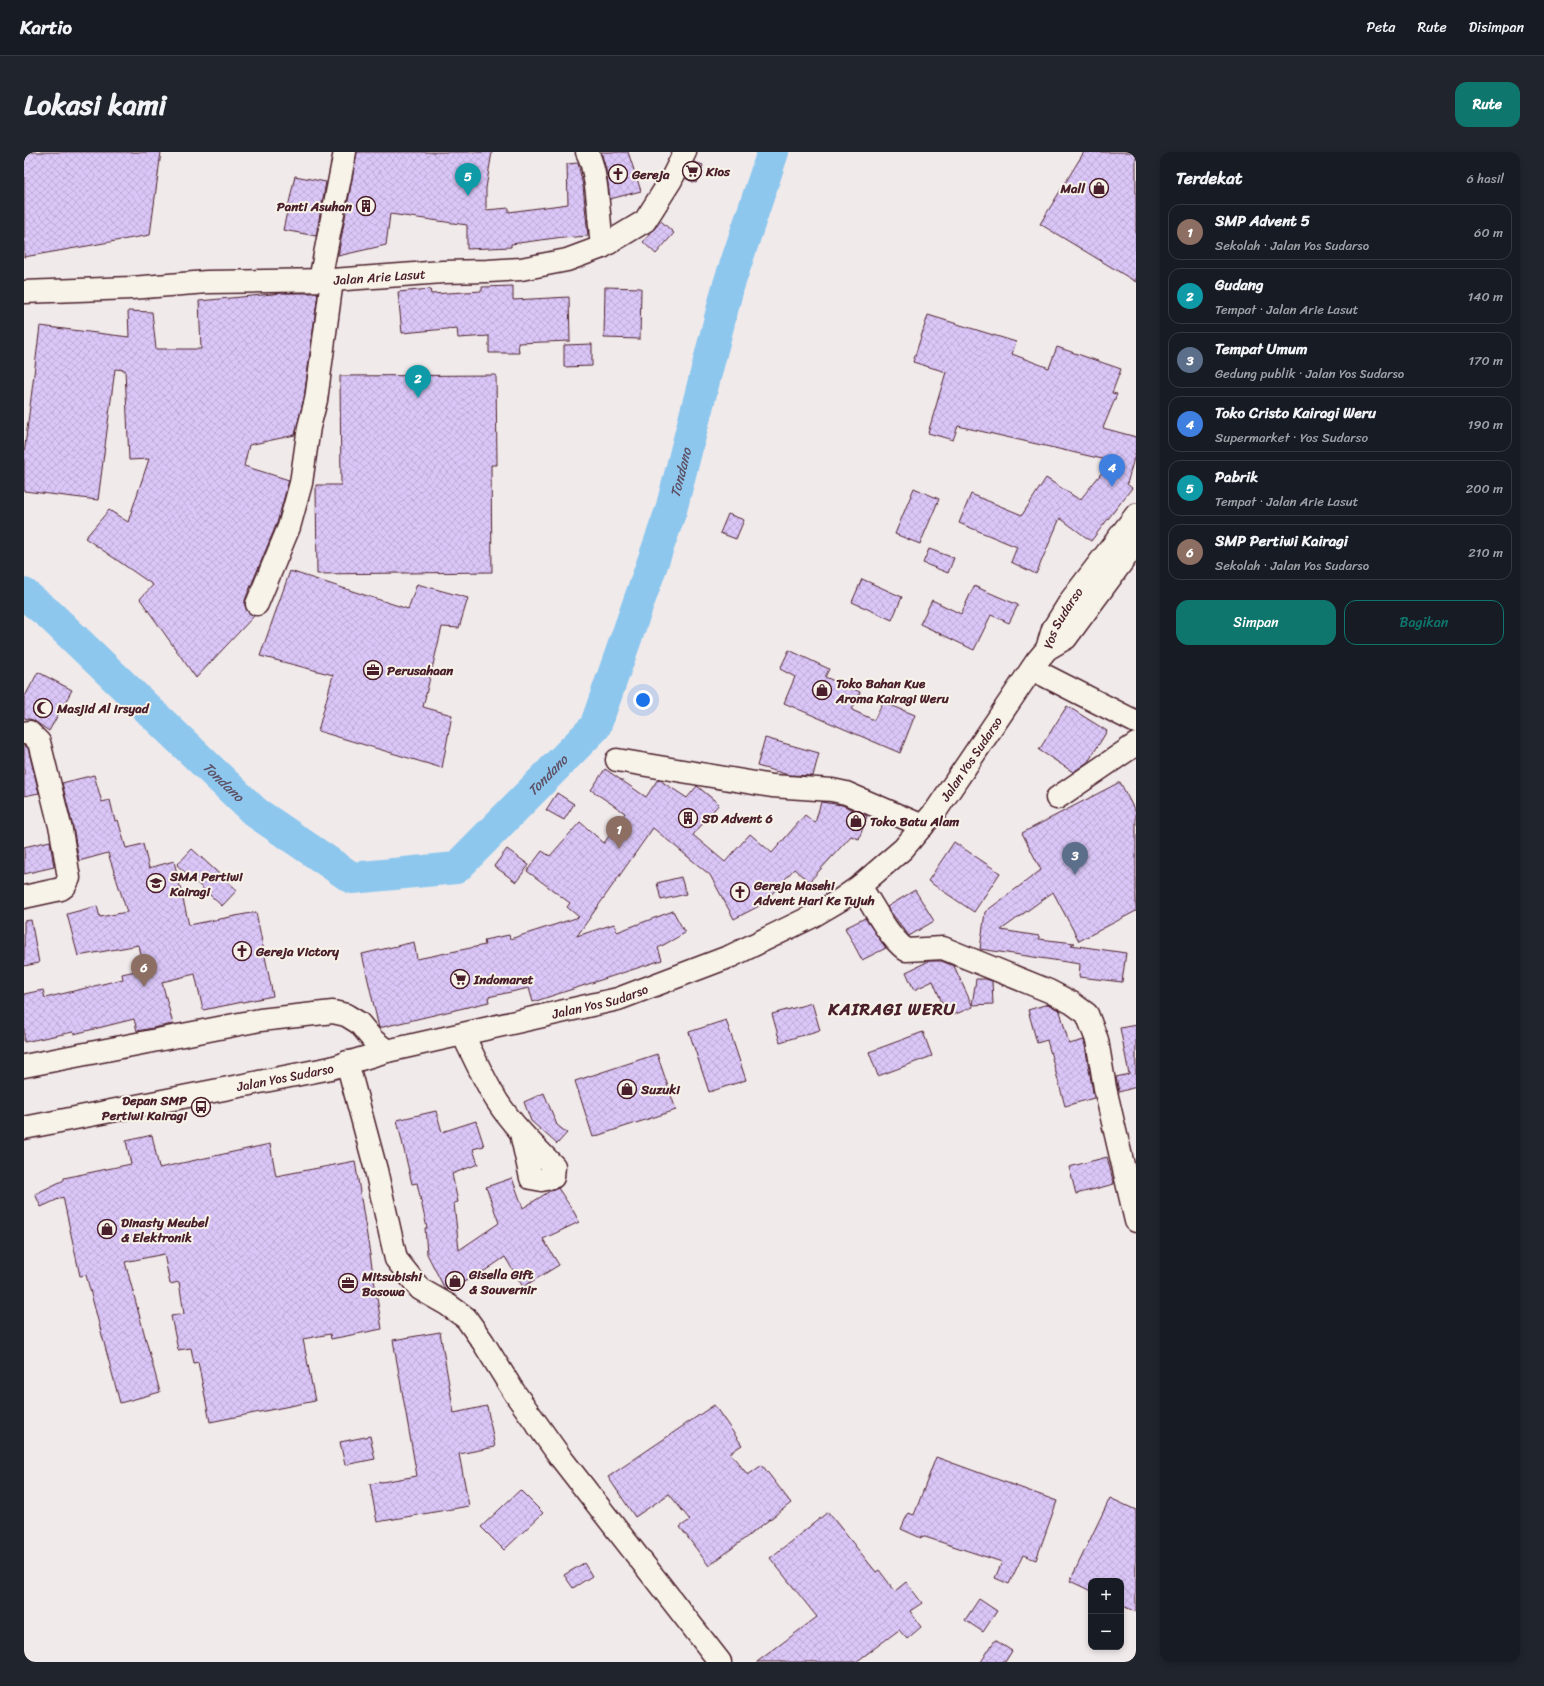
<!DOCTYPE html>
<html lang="id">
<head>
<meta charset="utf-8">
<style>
	body { margin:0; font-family:Sriracha,sans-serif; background:#20242c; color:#f1f3f6 }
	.controls { position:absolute; right:12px; bottom:12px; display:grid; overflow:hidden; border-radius:8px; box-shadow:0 2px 6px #0003 }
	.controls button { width:36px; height:36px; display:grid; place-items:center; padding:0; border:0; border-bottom:1px solid #363941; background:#171b24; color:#f1f3f6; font:20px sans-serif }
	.you { position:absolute; left:619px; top:548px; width:14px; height:14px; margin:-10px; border:3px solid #fff; border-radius:50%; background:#1a73e8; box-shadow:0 0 0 6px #1a73e833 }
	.badge { display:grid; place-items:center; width:26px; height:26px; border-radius:50%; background:#0f766e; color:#fff; font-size:13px; font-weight:700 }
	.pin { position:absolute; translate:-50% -33px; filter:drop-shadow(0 1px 2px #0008) }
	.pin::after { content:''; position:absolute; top:21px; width:14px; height:12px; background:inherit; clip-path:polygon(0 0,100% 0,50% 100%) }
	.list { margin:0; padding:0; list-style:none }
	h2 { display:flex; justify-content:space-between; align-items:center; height:52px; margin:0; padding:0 16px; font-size:17px }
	h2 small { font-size:13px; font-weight:400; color:#9ea1a6 }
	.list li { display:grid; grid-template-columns:26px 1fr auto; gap:12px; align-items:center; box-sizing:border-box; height:56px; margin:0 8px 8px; padding:0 8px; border:1px solid #363941; border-radius:12px }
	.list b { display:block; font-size:15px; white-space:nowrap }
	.list p { margin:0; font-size:13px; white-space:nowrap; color:#9ea1a6 }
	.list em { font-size:13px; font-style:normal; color:#9ea1a6 }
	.actions { display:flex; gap:8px; padding:12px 16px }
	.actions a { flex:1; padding:9px 0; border:1px solid #0f766e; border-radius:12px; text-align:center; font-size:14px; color:#0f766e }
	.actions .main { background:#0f766e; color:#fff }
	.map { position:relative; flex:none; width:1112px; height:1510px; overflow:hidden; border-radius:12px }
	header { display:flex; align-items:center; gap:24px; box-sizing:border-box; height:56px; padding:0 20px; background:#171b24; border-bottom:1px solid #363941 }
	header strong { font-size:19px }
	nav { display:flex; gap:22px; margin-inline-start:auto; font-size:14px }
	.intro { display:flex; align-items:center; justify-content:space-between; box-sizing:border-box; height:96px; padding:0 24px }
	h1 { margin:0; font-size:28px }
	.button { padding:10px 18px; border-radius:12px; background:#0f766e; color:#fff; font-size:14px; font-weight:700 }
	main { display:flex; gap:24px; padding:0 24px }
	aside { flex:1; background:#171b24; border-radius:12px; box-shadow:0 2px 6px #0003 }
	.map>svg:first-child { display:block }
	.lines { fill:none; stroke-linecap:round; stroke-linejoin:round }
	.river { stroke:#8dc7ed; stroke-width:32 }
	.building { fill:url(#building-cross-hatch); stroke:#4a1f2b }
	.minor-casing { stroke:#4a1f2b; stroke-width:25 }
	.major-casing { stroke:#4a1f2b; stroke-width:25 }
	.highway-casing { stroke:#4a1f2b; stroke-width:25 }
	.minor { stroke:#f7f3e8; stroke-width:22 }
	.major { stroke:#f7f3e8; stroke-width:22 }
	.highway { stroke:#f7f3e8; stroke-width:22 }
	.labels { text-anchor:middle; stroke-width:4; stroke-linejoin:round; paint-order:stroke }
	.poi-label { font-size:13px; font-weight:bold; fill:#4a1f2b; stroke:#f7f3e8; text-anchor:start }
	.street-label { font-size:13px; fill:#4a1f2b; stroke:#f7f3e8 }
	.water-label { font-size:14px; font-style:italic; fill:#5e5165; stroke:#f7f3e8 }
	.district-label { font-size:17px; font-weight:bold; letter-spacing:1px; fill:#4a1f2b; stroke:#f7f3e8 }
</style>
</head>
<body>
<header>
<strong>Kartio</strong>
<nav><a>Peta</a><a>Rute</a><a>Disimpan</a></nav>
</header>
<div class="intro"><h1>Lokasi kami</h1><a class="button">Rute</a></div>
<main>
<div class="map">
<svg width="1112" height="1510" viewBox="0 0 1112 1510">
	<defs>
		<pattern id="building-cross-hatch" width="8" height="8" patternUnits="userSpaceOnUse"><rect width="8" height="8" fill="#dac7f8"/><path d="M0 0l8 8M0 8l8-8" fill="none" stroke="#bdaad5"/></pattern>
	</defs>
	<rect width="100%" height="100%" fill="#f1eaeb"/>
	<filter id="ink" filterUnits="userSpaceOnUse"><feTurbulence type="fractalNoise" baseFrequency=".025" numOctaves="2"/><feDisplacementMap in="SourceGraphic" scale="8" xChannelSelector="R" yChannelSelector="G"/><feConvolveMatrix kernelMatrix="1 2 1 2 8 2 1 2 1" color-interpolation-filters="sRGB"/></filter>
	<g filter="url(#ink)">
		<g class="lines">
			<!-- river -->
			<path class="river" id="s1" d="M0,442l26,21 205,197 97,66 104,-10 139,-141 76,-217 57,-223 45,-135"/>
		</g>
		<!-- building -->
		<g class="building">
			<path d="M0,0h137l-11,83 -126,22z"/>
			<path d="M333,0h135l-6,36v22l23,-2v4l59,-8 -1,-40 11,-1 5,23 5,50 -25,2v-1l-52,7v3l-44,2v-24l-77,-11 -4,31 -48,11z"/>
			<path d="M577,0h27l13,39 -31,8 -4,-30z"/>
			<path d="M1060,0h52v130l-96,-58z"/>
			<path d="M670,10l9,3 -7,18 -10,-4z"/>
			<path d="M271,24l31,6 -10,54 -33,-6z"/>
			<path d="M637,69l13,12 -18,21 -13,-12z"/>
			<path d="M489,134v14l56,-3 1,44 -52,2 1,10h-30v-17l-31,2 -1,-10 -55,5 -4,-41 32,-3 1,5 51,-3v-4z"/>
			<path d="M581,135l36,1 -1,51 -36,-1z"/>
			<path d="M259,141h35l-14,105 -9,37 -46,10 -5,21 45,14 -12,43 -32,77v6l2,5 7,5 -58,62 -56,-79 13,-14 -68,-47 24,-28 19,12 21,-63 -20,1 -4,-90 -10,-1 -17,131 -74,-9v-37l16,-128 89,11 -1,-26 24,1 4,37h45l-2,-48z"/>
			<path d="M904,163l88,27 -4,12 37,14 8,-21 64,22 -9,24 5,1 -14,34 33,9v14l-9,33 5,4 -41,53 -31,-23 -24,56 -25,-12 6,-15 -58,-24 12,-29 51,21 24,-37 34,22 31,-39 -153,-35 -5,14 -25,-7 18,-61 -33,-10z"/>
			<path d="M568,192v22l-28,1v-22z"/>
			<path d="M472,223l1,90h-6l1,107 -175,2 -1,-89h25l-1,-109z"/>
			<path d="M890,336l25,11 -19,45 -25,-10z"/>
			<path d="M704,362l16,6 -8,19 -16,-6z"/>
			<path d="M905,397l25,9 -6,15 -25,-10z"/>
			<path d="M266,419l118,38 9,-25 51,14 -9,30 -17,-1 -19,80 29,8 -10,53 -124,-37 15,-56 -73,-19z"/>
			<path d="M838,427l40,18 -10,23 -40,-18z"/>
			<path d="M950,434l44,19 -9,18 -18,-8 -17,35 -54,-26 12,-24 29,14z"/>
			<path d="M765,498l40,19 -4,8 35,15 -8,18 22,10 9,-18 32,13 -15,38 -116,-50 11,-26 -15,-8z"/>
			<path d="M14,520l34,18 -23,41 -16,-11 -9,-2v-20z"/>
			<path d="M1043,554l40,25 -19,31 -15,10 -34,-22z"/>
			<path d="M741,586l54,15 -6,23 -24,-1 -32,-9z"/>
			<path d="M0,593l4,3 11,45 -15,3z"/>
			<path d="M581,617l41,28 12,-18 29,19 10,-12 22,18 -26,31 32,27 25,-28 22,19 33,-38 10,8 6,-21 21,3 25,11 -8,23 -8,-3 -42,46 -15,-13 -31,35 -29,15 -24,-44 -57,-47 -76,108 37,-12 3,8 56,-21 12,22 -27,15 4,12 -129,42 -4,-14 -41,9 1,5 -110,26 -17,-74 52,-12 3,17 68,-14 -1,-5 25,-5 1,4 69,-22 -12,-10 3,-4 -43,-32 15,-20 8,5 30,-34 24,21 21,-30 -34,-23z"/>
			<path d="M70,623l8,27 8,-2 5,21 3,-1 8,28 17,-4 6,24 25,-7 15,64 67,-13 17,84 -70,14 -8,-36 -33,8 11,42 -36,7 -3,-12 -60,15 -1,-2 -49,10v-48l19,-4 2,8 78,-19 -1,-5 22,-5 -5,-24 -61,11 -11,-42 30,-8 3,11 27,-5 -19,-59 -29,8 -6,-34 -11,-44z"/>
			<path d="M1096,630l16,31v98l-57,30 -26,-49 -52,38 38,6v3l36,4 -4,2 55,8 -4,29 -43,-5 1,-13 -100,-15 5,-37 56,-42 -19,-37z"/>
			<path d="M533,641l17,11 -10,16 -18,-10z"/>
			<path d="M26,689l4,26 -30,7v-27z"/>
			<path d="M930,690l46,31 -26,39 -46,-31z"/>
			<path d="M168,697l45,41 -15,16 -45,-41z"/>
			<path d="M483,697l22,16 -13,17 -22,-16z"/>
			<path d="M657,725l5,17 -25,6 -4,-17z"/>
			<path d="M891,738l19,31 -25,15 -22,-29z"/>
			<path d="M841,766l21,30 -24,12 -17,-32z"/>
			<path d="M7,768l8,43 -15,3v-45z"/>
			<path d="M905,809h12l13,5 19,41 -25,10 -15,-36 -19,9 -8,-18z"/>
			<path d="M952,827h10l6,2 1,23 -21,1z"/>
			<path d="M788,851l8,27 -40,12 -8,-28z"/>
			<path d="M1024,852l12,7 9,33 15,-4 10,58 -29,8 -18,-66 -10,3 -9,-33z"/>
			<path d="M702,868l20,60 -37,12 -20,-60z"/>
			<path d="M1112,873v62l-17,5 -3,-15 13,-3 -9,-46z"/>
			<path d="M899,880l9,24 -54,20 -9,-24z"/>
			<path d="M633,902l19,56 -83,27 -18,-56z"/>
			<path d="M520,941l13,32 10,8 -10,11 -26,-23 -7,-19z"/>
			<path d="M412,959l6,21 34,-11 8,25 -11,3 5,15 -26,10 6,28 -4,1 5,47 40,-27 -13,-36 26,-9 11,30 27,-17 8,-3 16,24 5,10 -36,17 16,26 -36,22 -18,-30 -25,17 -33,16 -2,-1 -18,-35 -2,-26h2l-10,-45 -5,1 -15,-64z"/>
			<path d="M128,983l7,33 111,-24 6,32 79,-15 27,168 -51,10 -1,-5 -27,5 12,62 -105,21 -12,-60 -4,1 -3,-15 -13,2 -7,-34 13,-2 -5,-32 -9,2 -6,-30 -39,8 35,130 -40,11 -34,-128 -6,1 -17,-79 -22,10 -6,-13 29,-14v-2l67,-14 -5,-23z"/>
			<path d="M1083,1005l7,27 -38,10 -7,-27z"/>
			<path d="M416,1180l14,81 33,-7 8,41 -36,7 10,52 -92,16 -7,-38 47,-8 -24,-136z"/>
			<path d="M690,1253l28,40 -12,8 18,22 14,-10 29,38 -82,63 -29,-39 10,-7 -21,-26 -34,23 -27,-40z"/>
			<path d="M346,1284l5,23 -30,6 -5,-23z"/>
			<path d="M912,1305l121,44 -21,59 -13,-5 -14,29 -14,-6 7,-16 -80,-26 -1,2 -20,-9 7,-16 6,2z"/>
			<path d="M496,1338l23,23 -39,37 -23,-23z"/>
			<path d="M1086,1346l26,12v102l-15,-7v-24h-30v10l-21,-10z"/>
			<path d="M804,1360l48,60 3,-2 16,21 11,-9 16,21 -12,8 11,16 -14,12 -8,-9 -43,32h-99l60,-45 -47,-59z"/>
			<path d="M560,1411l8,13 -19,12 -9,-13z"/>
			<path d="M955,1447l18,12 -14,21 -18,-12z"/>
			<path d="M971,1488l17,11 -7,11h-24z"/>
		</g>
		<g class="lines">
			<defs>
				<g id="minor">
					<path d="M563,0c11,19 12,71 15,95"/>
					<path d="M296,128l25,-128"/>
					<path d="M233,452l32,-77 12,-44 8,-56 7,-27 16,-120"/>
					<path d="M1008,517l104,53"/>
					<path d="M0,581l5,-1 10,10 22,88 8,48 -4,8 -4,3 -37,8"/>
					<path d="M593,608l155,26 60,4 14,3 77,33"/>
					<path d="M1033,646l79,-54"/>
					<path d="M836,734c14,21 26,48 46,64l37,-2 106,43 23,12 15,11 10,26 8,48 31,133"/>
					<path d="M439,883c11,22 21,45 34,66 16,25 37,45 57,65l-1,11 -11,3 -11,-2 -10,-45"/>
					<path d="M323,910l29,108 20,89 24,30 28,16 18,13 17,24 31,50 47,66 159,204"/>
					<path d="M0,914l236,-46 73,-8 13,3 13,8 15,18 13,10"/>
				</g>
				<g id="major">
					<path id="s2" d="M0,140l107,-4 76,-6 125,-2 111,-8 45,-1 33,-2 46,-9 35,-13 43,-26 26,-41 14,-28"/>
				</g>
				<g id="highway">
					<path id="s3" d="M1023,497l6,-20 18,-29 65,-85"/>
					<path id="s4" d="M0,976l307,-60 56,-17 231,-52 113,-43 80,-39 29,-17 20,-14 43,-37 34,-40 100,-148 10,-12 19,-11 70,-95"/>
				</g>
			</defs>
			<!-- minor casing -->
			<use href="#minor" class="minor-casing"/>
			<!-- major casing -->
			<use href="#major" class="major-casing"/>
			<!-- highway casing -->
			<use href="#highway" class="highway-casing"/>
			<!-- minor -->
			<use href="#minor" class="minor"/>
			<!-- major -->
			<use href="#major" class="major"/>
			<!-- highway -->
			<use href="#highway" class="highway"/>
		</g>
	</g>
	<!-- icons -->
	<defs>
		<symbol id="supermarket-ring" viewBox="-11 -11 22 22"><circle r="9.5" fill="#f7f3e8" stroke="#4a1f2b" stroke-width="1.5"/><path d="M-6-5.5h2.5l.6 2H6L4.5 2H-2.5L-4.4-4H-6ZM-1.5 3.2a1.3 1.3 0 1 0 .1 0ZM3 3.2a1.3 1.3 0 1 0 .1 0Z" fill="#4a1f2b"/></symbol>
		<symbol id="church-ring" viewBox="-11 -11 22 22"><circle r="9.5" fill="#f7f3e8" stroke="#4a1f2b" stroke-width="1.5"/><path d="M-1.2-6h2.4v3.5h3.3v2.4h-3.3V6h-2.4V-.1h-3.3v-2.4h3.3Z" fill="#4a1f2b"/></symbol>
		<symbol id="shop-ring" viewBox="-11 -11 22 22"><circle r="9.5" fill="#f7f3e8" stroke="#4a1f2b" stroke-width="1.5"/><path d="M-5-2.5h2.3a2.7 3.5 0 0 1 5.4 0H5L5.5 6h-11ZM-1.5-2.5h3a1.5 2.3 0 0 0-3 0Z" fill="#4a1f2b"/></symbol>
		<symbol id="building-ring" viewBox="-11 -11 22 22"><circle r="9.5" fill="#f7f3e8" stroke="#4a1f2b" stroke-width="1.5"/><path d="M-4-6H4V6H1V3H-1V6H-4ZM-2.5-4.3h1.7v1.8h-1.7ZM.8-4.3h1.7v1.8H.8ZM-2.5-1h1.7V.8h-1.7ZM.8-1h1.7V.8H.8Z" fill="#4a1f2b"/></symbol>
		<symbol id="office-ring" viewBox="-11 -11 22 22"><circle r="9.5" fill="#f7f3e8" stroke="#4a1f2b" stroke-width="1.5"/><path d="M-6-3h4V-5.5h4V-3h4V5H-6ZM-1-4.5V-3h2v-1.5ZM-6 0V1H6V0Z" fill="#4a1f2b"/></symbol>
		<symbol id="mosque-ring" viewBox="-11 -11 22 22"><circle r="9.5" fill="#f7f3e8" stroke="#4a1f2b" stroke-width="1.5"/><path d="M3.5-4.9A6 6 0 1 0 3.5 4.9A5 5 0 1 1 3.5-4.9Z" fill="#4a1f2b"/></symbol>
		<symbol id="school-ring" viewBox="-11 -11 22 22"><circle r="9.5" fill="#f7f3e8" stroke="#4a1f2b" stroke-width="1.5"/><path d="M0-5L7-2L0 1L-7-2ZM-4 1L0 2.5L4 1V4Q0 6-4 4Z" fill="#4a1f2b"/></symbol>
		<symbol id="bus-ring" viewBox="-11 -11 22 22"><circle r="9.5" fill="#f7f3e8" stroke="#4a1f2b" stroke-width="1.5"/><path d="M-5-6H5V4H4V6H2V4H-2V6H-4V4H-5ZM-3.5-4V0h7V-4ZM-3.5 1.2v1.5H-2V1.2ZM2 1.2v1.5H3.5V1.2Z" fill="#4a1f2b"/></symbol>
	</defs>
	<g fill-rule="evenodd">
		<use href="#supermarket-ring" x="657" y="8" width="22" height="22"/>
		<use href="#church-ring" x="583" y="11" width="22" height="22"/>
		<use href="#shop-ring" x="1064" y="25" width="22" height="22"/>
		<use href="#building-ring" x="331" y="43" width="22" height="22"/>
		<use href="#office-ring" x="338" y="507" width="22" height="22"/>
		<use href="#shop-ring" x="787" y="527" width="22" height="22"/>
		<use href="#mosque-ring" x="8" y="545" width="22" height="22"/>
		<use href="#building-ring" x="653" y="655" width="22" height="22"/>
		<use href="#shop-ring" x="821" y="658" width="22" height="22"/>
		<use href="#school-ring" x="121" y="720" width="22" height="22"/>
		<use href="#church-ring" x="705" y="729" width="22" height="22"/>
		<use href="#church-ring" x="207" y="788" width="22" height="22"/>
		<use href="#supermarket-ring" x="425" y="816" width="22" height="22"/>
		<use href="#shop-ring" x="592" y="926" width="22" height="22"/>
		<use href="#bus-ring" x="166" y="944" width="22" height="22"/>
		<use href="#shop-ring" x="72" y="1066" width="22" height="22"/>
		<use href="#shop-ring" x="420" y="1118" width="22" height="22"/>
		<use href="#office-ring" x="313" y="1120" width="22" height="22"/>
	</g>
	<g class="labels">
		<!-- poi labels -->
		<g class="poi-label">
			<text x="682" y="24">Kios</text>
			<text x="608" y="27">Gereja</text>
			<text x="1061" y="41" text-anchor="end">Mall</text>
			<text x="328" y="59" text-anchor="end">Panti Asuhan</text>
			<text x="363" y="523">Perusahaan</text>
			<text x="812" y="536">Toko Bahan Kue<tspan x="812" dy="15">Aroma Kairagi Weru</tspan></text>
			<text x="33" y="561">Masjid Al Irsyad</text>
			<text x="678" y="671">SD Advent 6</text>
			<text x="846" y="674">Toko Batu Alam</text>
			<text x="146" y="729">SMA Pertiwi<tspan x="146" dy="15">Kairagi</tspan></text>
			<text x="730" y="738">Gereja Masehi<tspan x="730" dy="15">Advent Hari Ke Tujuh</tspan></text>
			<text x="232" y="804">Gereja Victory</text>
			<text x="450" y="832">Indomaret</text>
			<text x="617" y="942">Suzuki</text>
			<text x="163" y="953" text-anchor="end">Depan SMP<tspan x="163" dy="15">Pertiwi Kairagi</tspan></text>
			<text x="97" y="1075">Dinasty Meubel<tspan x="97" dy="15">&amp; Elektronik</tspan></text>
			<text x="445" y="1127">Gisella Gift<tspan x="445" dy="15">&amp; Souvernir</tspan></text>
			<text x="338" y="1129">Mitsubishi<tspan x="338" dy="15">Bosowa</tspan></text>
		</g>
		<!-- street labels -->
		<g class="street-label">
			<text dy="5" stroke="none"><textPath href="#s2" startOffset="356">Jalan Arie Lasut</textPath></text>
			<text dy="5" stroke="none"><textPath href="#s3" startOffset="35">Yos Sudarso</textPath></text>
			<text dy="5" stroke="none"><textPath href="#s4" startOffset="1046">Jalan Yos Sudarso</textPath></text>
			<text dy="5" stroke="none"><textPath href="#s4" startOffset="590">Jalan Yos Sudarso</textPath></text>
			<text dy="5" stroke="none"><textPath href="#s4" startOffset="266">Jalan Yos Sudarso</textPath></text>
		</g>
		<!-- water labels -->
		<g class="water-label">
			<text dy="5" stroke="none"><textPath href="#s1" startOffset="1006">Tondano</textPath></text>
			<text dy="5" stroke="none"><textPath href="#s1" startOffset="670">Tondano</textPath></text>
			<text dy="5" stroke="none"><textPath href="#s1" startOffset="274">Tondano</textPath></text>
		</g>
		<!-- district labels -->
		<g class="district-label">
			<text x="868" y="863">KAIRAGI WERU</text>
		</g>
	</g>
</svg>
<div class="controls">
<button>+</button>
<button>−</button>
</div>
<div class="you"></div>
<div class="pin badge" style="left:595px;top:697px;background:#8d6e63">1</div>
<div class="pin badge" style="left:394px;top:246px;background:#0f9aa8">2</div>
<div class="pin badge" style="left:1051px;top:723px;background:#5c6f8a">3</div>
<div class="pin badge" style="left:1088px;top:335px;background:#3f7fe0">4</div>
<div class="pin badge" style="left:444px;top:44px;background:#0f9aa8">5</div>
<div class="pin badge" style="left:120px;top:835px;background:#8d6e63">6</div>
</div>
<aside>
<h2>Terdekat<small>6 hasil</small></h2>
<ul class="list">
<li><span class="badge" style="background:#8d6e63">1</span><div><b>SMP Advent 5</b><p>Sekolah · Jalan Yos Sudarso</p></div><em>60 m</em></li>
<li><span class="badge" style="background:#0f9aa8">2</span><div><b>Gudang</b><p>Tempat · Jalan Arie Lasut</p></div><em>140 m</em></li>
<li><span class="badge" style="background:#5c6f8a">3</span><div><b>Tempat Umum</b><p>Gedung publik · Jalan Yos Sudarso</p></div><em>170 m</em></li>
<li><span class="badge" style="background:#3f7fe0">4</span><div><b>Toko Cristo Kairagi Weru</b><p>Supermarket · Yos Sudarso</p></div><em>190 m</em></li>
<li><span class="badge" style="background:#0f9aa8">5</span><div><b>Pabrik</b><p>Tempat · Jalan Arie Lasut</p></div><em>200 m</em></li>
<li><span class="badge" style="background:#8d6e63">6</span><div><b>SMP Pertiwi Kairagi</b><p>Sekolah · Jalan Yos Sudarso</p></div><em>210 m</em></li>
</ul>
<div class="actions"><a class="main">Simpan</a><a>Bagikan</a></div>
</aside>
</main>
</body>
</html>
